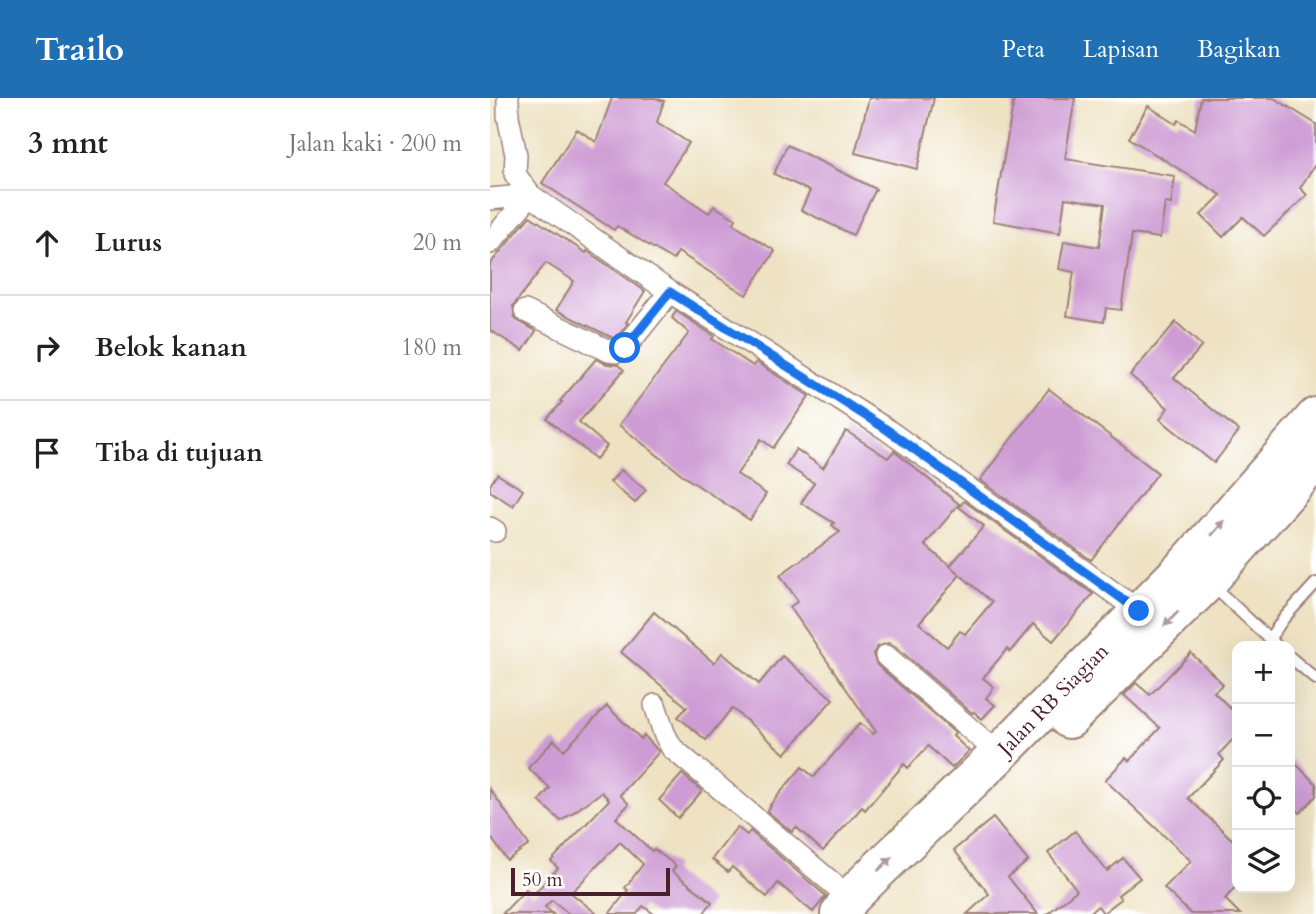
<!DOCTYPE html>
<html lang="id">
<head>
<meta charset="utf-8">
<style>
	body { margin:0; font-family:Cardo,serif; background:#f6f6f6; color:#222 }
	.controls { position:absolute; right:21px; bottom:21px; display:grid; overflow:hidden; border-radius:14px; box-shadow:0 7px 28px #0002 }
	.controls button { width:63px; height:63px; display:grid; place-items:center; padding:0; border:0; border-bottom:2px solid #e0e0e0; background:#fff; color:#222; font:35px sans-serif }
	.scale { position:absolute; left:21px; bottom:18px; width:159px; box-sizing:border-box; padding-left:7px; border:4px solid #4a1f2b; border-top:0; font-size:19px; line-height:24px; white-space:nowrap; color:#4a1f2b; -webkit-text-stroke:5px #fff; paint-order:stroke }
	.stop { position:absolute; width:21px; height:21px; margin:-16px; border:5px solid #1a73e8; border-radius:50%; background:#fff }
	.stop.end { background:#1a73e8; border-color:#fff; box-shadow:0 2px 7px #0008 }
	.list { margin:0; padding:0; list-style:none }
	h2 { display:flex; justify-content:space-between; align-items:center; height:91px; margin:0; padding:0 28px; font-size:30px }
	h2 small { font-size:23px; font-weight:400; color:#767676 }
	.list li { display:grid; grid-template-columns:46px 1fr auto; gap:21px; align-items:center; box-sizing:border-box; height:105px; padding:0 28px; border-top:2px solid #e0e0e0 }
	.list b { display:block; font-size:26px; white-space:nowrap }
	.list em { font-size:23px; font-style:normal; color:#767676 }
	.icon { flex:none; width:38px; height:38px; fill:none; stroke:currentColor; stroke-width:2; stroke-linecap:round; stroke-linejoin:round }
	.map { position:relative; flex:none; width:826px; height:816px; overflow:hidden }
	header { display:flex; align-items:center; gap:42px; box-sizing:border-box; height:98px; padding:0 35px; background:#1f6fb2; color:#fff }
	header strong { font-size:33px }
	nav { display:flex; gap:38px; margin-inline-start:auto; font-size:24px }
	main { display:flex }
	aside { flex:1; background:#fff }
	.map>svg:first-child { display:block }
	.building { fill:#ce9cd4; fill-rule:evenodd }
	.lines { fill:none; stroke-linecap:round; stroke-linejoin:round }
	.lane-casing { stroke:#9c8077; stroke-width:14 }
	.street-casing { stroke:#9c8077; stroke-width:24 }
	.highway-casing { stroke:#9c8077; stroke-width:42 }
	.lane { stroke:#fff; stroke-width:10 }
	.street { stroke:#fff; stroke-width:21 }
	.highway { stroke:#fff; stroke-width:38 }
	.oneway { fill:#ae9aa0 }
	.route { stroke:#1a73e8; stroke-width:9 }
	.labels { text-anchor:middle; stroke-width:7; stroke-linejoin:round; paint-order:stroke }
	.street-label { font-size:21px; fill:#4a1f2b; stroke:#fff }
</style>
</head>
<body>
<header>
<strong>Trailo</strong>
<nav><a>Peta</a><a>Lapisan</a><a>Bagikan</a></nav>
</header>
<main>
<aside>
<h2>3 mnt<small>Jalan kaki · 200 m</small></h2>
<ul class="list">
<li><svg class="icon" aria-label="ahead" viewBox="0 0 24 24"><path d="M12 20V5M6 11l6-6 6 6"/></svg><div><b>Lurus</b></div><em>20 m</em></li>
<li><svg class="icon" aria-label="right" viewBox="0 0 24 24"><path d="M7 20v-9h11M14 6l5 5-5 5"/></svg><div><b>Belok kanan</b></div><em>180 m</em></li>
<li><svg class="icon" aria-label="arrive" viewBox="0 0 24 24"><path d="M6 21V4h12l-3 4 3 4H6"/></svg><div><b>Tiba di tujuan</b></div></li>
</ul>
</aside>
<div class="map">
<svg width="826" height="816" viewBox="0 0 826 816">
	<rect width="100%" height="100%" fill="#fff"/>
	<filter id="ink" filterUnits="userSpaceOnUse"><feTurbulence type="fractalNoise" baseFrequency=".0143" numOctaves="2"/><feDisplacementMap in="SourceGraphic" scale="14" xChannelSelector="R" yChannelSelector="G"/><feConvolveMatrix kernelMatrix="1 2 1 2 8 2 1 2 1" color-interpolation-filters="sRGB"/></filter>
	<filter id="wash" filterUnits="userSpaceOnUse"><feTurbulence type="fractalNoise" baseFrequency=".00686" numOctaves="4" result="noise"/><feDisplacementMap in="SourceGraphic" scale="28" xChannelSelector="R" yChannelSelector="G"/><feGaussianBlur stdDeviation="1.57" result="paint"/><feColorMatrix in="noise" values="0 0 0 0 0 0 0 0 0 0 0 0 0 0 0 0 0 1.4 0 .05"/><feComposite in="paint" operator="in"/></filter>
	<g filter="url(#wash)">
		<rect width="100%" height="100%" fill="#eee2c3"/>
		<g id="blocks">
			<!-- building -->
			<g class="building">
				<path d="M122,0h43l9,3 -7,21 32,21 -26,39 46,31 5,-7 22,13 -3,5 42,27 -29,44 -68,-43 -5,8 -56,-34 -3,4 -72,-47 35,-54 19,13z"/>
				<path d="M379,0h65l-17,71 -62,-16z"/>
				<path d="M524,0h61l-10,61 110,17 -4,28 -6,-1 -5,35 -28,-4 -11,76 -15,-2 -2,14 -37,-6 7,-44 -15,-3 5,-28 35,6 6,-43 -40,-6 -5,35 -67,-12z"/>
				<path d="M711,0h73l42,26v39l-16,25 7,7 -43,41 -21,-19 -20,20 -22,-22 20,-20 -92,-57 19,-32 28,18 3,-4 16,10z"/>
				<path d="M297,47l89,44 -23,46 -52,-25 9,-19 -36,-17z"/>
				<path d="M40,118l56,37 1,-2 58,40 -19,31 2,1 -11,14 -4,1 -57,-28 18,-29 -28,-18 -33,43 2,13 21,12 -13,20 -33,-21v-66z"/>
				<path d="M186,213l38,25 -2,3 41,27 3,-4 53,34 -36,52 -12,-9 -24,35 29,20 -16,26 -62,-41 -69,-54 70,-92 -17,-15z"/>
				<path d="M686,224l26,24 -28,32 65,53 -25,32 -54,-44 8,-11 -38,-33z"/>
				<path d="M106,261l11,5 11,1 6,5 -45,52 28,24 -11,13 -49,-40 15,-17 -2,-1z"/>
				<path d="M559,291l109,84 -67,87 -111,-80z"/>
				<path d="M356,333l42,27 6,-7 65,53 -34,41 25,21 34,-40 -25,-19 5,-6 129,93 -40,47 -20,-17 -23,28 -3,-3 -24,29 11,9 -8,11 9,7 -13,14 -8,-7 -2,1 -77,-67 -7,-3 -11,4 -4,7 4,11 78,68 -2,3 16,15 -17,17 -24,-22 -20,22 -4,-4 -39,46 -3,-3 -39,44 -27,-24 -4,5 -25,-21 4,-5 -1,-1 32,-38 12,10 46,-54 13,11 3,-2 -86,-125 8,-6 -18,-26 60,-43 -8,-7 2,-2 -33,-20 13,-20 -28,-18 10,-16 27,19zM460,468l42,36 -27,32 -5,-3 -13,16 -28,-24 41,-48z"/>
				<path d="M131,372l25,20 -11,13 -25,-21z"/>
				<path d="M7,376l26,16 -10,16 -23,-15v-6z"/>
				<path d="M164,514l60,51 8,-10 37,31 23,-28 51,43 -48,55 -53,-46 -26,32 -28,-23 9,-10 -66,-55z"/>
				<path d="M701,555l32,31 -9,8 20,20 3,23 -18,19 5,6 -36,38 49,46v41l-12,14 15,15h-49l-27,-26 27,-27 -86,-81 21,-22 3,3 31,-33 -36,-33 12,-12 14,12z"/>
				<path d="M117,608l34,33 3,-4 15,17 -39,43 9,9 -13,14 36,33 2,-2 22,17 -4,5 40,31 -9,12h-49l-11,-8 -6,8h-28l19,-24 -3,-2 18,-24 -23,-22 -49,51 26,21h-28l-17,-14 -7,7 8,7h-51l24,-25 7,6 25,-27 -7,-7 58,-61 -7,-8 -41,29 -22,-20 11,-13 -22,-20 26,-28 10,10z"/>
				<path d="M800,660l26,26v12l-16,17 -10,-11z"/>
				<path d="M192,676l20,17 -24,27 -19,-18z"/>
				<path d="M0,691l39,56 -22,15 -17,-24z"/>
				<path d="M503,720l35,43 -20,16 30,37h-71l22,-20 -35,-44z"/>
				<path d="M247,729l10,8 3,-4 76,65 -13,16 -35,-29 -11,14 -35,-30 -4,5 -16,-13z"/>
				<path d="M585,733l32,40 16,-13 17,20 -22,17 3,4 -18,14 -5,-7 -10,8h-41l30,-24 -29,-37z"/>
			</g>
		</g>
	</g>
	<g filter="url(#ink)">
		<use href="#blocks" fill-opacity="0" stroke="#9c8077" stroke-width="2"/>
		<g class="lines">
			<defs>
				<g id="lane">
					<path d="M723,488l64,60"/>
					<path d="M779,541l15,-21 32,-35"/>
					<path d="M800,559l26,22"/>
				</g>
				<g id="street">
					<path d="M18,0v18l8,39 -1,19 15,21 140,97 216,137 253,182"/>
					<path d="M0,101l40,-4"/>
					<path d="M0,145l40,-48"/>
					<path d="M35,213l84,40 7,1 9,-4 45,-56"/>
					<path d="M0,430l5,3"/>
					<path d="M396,558l113,98"/>
					<path d="M165,607l9,28 8,15 178,150"/>
				</g>
				<g id="highway">
					<path d="M579,621l139,-138 108,-121"/>
					<path id="s1" d="M350,816l10,-16 23,-23 126,-121 189,-191 128,-146"/>
				</g>
			</defs>
			<!-- lane casing -->
			<use href="#lane" class="lane-casing"/>
			<!-- street casing -->
			<use href="#street" class="street-casing"/>
			<!-- highway casing -->
			<use href="#highway" class="highway-casing"/>
			<!-- lane -->
			<use href="#lane" class="lane"/>
			<!-- street -->
			<use href="#street" class="street"/>
			<!-- highway -->
			<use href="#highway" class="highway"/>
		</g>
		<!-- one-way arrows -->
		<defs><path id="oneway-solid" d="M-6-.8H1V-3.2L6.5 0L1 3.2V.8H-6Z" transform="scale(1.75)"/></defs>
		<g class="oneway">
			<use href="#oneway-solid" transform="translate(728 430) rotate(-49)"/>
			<use href="#oneway-solid" transform="translate(681 521) rotate(135)"/>
			<use href="#oneway-solid" transform="translate(395 766) rotate(-44)"/>
		</g>
	</g>
	<g class="lines" filter="url(#ink)">
		<!-- route -->
		<path class="route" d="M135,250l45,-56 216,137 253,182"/>
	</g>
	<g class="labels">
		<!-- street labels -->
		<g class="street-label">
			<text dy="7" stroke="none"><textPath href="#s1" startOffset="303">Jalan RB Siagian</textPath></text>
		</g>
	</g>
</svg>
<div class="controls">
<button>+</button>
<button>−</button>
<button><svg class="icon" aria-label="locate" viewBox="0 0 24 24"><circle cx="12" cy="12" r="6"/><path d="M12 2v4M12 18v4M2 12h4M18 12h4"/></svg></button>
<button><svg class="icon" aria-label="layers" viewBox="0 0 24 24"><path d="M12 4l9 5-9 5-9-5zM3 14l9 5 9-5"/></svg></button>
</div>
<div class="scale">50 m</div>
<div class="stop" style="left:135px;top:250px"></div>
<div class="stop end" style="left:649px;top:513px"></div>
</div>
</main>
</body>
</html>
